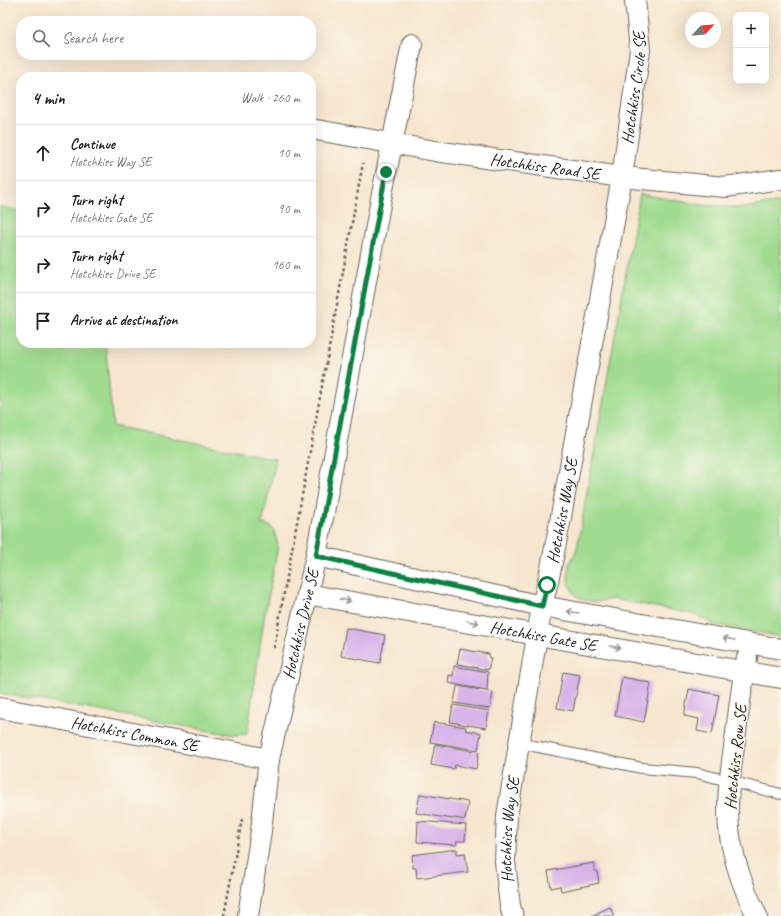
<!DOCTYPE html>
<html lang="en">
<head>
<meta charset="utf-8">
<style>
	body { margin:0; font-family:Caveat,sans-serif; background:#f2f2f2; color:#222 }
	.controls { position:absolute; right:12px; top:12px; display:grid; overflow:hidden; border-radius:8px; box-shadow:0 4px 16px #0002 }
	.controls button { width:36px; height:36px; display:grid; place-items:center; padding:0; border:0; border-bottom:1px solid #e0e0e0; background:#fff; color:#222; font:20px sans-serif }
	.compass { position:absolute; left:685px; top:12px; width:36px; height:36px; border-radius:50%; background:#fff; box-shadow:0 4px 16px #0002; rotate:64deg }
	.stop { position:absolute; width:12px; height:12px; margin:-9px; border:3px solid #0b8043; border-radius:50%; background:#fff }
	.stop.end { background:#0b8043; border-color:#fff; box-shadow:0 1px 4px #0008 }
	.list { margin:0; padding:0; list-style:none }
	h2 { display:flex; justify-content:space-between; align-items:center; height:52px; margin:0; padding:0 16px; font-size:17px }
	h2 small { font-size:13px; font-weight:400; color:#767676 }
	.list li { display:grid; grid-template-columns:26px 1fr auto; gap:12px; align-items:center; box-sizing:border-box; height:56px; padding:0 16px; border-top:1px solid #e0e0e0 }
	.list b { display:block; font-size:15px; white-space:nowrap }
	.list p { margin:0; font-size:13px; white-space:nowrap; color:#767676 }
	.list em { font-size:13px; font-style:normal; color:#767676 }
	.icon { flex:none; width:22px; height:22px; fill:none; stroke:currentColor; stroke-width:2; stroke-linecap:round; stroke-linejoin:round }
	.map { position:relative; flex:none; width:781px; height:916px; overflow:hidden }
	.search { position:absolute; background:#fff; box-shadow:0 4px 16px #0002; left:16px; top:16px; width:300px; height:44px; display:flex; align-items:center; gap:10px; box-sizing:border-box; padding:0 14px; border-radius:16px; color:#767676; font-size:15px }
	.panel { position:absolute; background:#fff; box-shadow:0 4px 16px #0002; left:16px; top:72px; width:300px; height:276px; border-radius:16px }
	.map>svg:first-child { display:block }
	.green { fill:#a0db8f; stroke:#5e7c56 }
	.building { fill:#d8b4e9 }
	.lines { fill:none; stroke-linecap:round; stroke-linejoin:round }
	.service-casing { stroke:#68635b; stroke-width:12 }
	.minor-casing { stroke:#68635b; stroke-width:22 }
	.path { stroke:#68635b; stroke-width:2.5; stroke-dasharray:3 3; stroke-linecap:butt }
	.service { stroke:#fff; stroke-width:10 }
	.minor { stroke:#fff; stroke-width:20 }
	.oneway { stroke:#999 }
	.route { stroke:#0b8043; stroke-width:5 }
	.labels { text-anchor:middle; stroke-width:3; stroke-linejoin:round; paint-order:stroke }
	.street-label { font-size:17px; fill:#1c1c1c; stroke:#fbf7ec }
</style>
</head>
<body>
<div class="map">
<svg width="781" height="916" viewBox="0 0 781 916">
	<rect width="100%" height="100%" fill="#fbf7ec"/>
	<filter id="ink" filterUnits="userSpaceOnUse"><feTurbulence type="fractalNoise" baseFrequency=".025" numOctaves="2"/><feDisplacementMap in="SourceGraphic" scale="8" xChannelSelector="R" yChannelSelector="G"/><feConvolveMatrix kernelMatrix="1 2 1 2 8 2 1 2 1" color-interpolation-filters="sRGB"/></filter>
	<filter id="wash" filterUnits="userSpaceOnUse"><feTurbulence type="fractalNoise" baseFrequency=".012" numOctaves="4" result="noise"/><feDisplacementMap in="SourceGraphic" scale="16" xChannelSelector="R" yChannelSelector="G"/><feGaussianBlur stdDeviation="0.9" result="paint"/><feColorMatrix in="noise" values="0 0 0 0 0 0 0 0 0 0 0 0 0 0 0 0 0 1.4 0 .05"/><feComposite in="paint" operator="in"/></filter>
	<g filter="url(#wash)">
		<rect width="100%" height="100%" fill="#f6e6cf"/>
		<!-- green -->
		<g class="green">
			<path d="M640,194l62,11 40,3 39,-6v435l-69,-13 -16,-9 -14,-3 -69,-13 -17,3 -13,-2 -9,-6 -6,-13 1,-17 5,-8 3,-8z"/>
			<path d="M0,206l21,6v131h84l8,83 163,33 -14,65 6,1 6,5 4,16 -14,73 -17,115 -14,1 -233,-42z"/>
		</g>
		<g id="blocks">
			<!-- building -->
			<g class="building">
				<path d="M346,628l39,7 -5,28 -39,-7z"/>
				<path d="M460,649l29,5v4h2l-3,12 -31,-6z"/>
				<path d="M454,666l34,6 -1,18 -39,-7 1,-8 4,1z"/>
				<path d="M563,672l17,3 -7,36 -16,-3z"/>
				<path d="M622,677l29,6 -7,39 -29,-6z"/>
				<path d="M457,686l36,6 -3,17 -36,-6z"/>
				<path d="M689,689l30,6 -7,39 -15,-3 2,-12 -15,-3z"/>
				<path d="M453,705l36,6 -3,17 -36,-6z"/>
				<path d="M434,722l32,5 -1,3 16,3 -3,17 -48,-8z"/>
				<path d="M435,744l44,8 -3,17 -21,-4 -1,4 -23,-4z"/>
				<path d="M420,794l48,8 -3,18 -11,-2 -1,1 -37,-6z"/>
				<path d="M418,821l48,4 -1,16h-8l-1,4 -39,-3z"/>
				<path d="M457,849v5l8,-1 3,19 -51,6 -1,-10h-3l-1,-13z"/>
				<path d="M594,863l1,8h2l2,12 -38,8 -1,-5 -9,2 -3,-17z"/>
				<path d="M610,907l4,9h-23z"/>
			</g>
		</g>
	</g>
	<g filter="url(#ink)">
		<use href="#blocks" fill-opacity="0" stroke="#68635b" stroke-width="1"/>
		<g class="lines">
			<defs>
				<path id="service" d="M519,743l123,25 55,5 84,21"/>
				<g id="minor">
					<path id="s1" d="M311,129l124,22 187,26 103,10 56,-8"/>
					<path d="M316,556l226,50 239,43"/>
					<path id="s2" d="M307,594l474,84"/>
					<path d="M747,658c-5,25 -8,50 -11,75 -5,36 -12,73 -5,109 5,26 14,50 26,74"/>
					<path id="s3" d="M0,708l269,51"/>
					<path id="s4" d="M248,916l13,-85 8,-72 47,-203 65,-357 31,-155"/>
					<path id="s5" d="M513,916l-3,-10 -5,-45 2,-45 35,-210 9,-38 9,-46 62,-345 18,-127 -5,-50"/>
				</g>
			</defs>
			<!-- service casing -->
			<use href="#service" class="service-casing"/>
			<!-- minor casing -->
			<use href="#minor" class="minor-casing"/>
			<!-- path -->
			<g class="path">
				<path d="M274,648l89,-485"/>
				<path d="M224,916l18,-97"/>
			</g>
			<!-- service -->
			<use href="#service" class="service"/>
			<!-- minor -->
			<use href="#minor" class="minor"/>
		</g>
		<!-- one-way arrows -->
		<defs><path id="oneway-shaft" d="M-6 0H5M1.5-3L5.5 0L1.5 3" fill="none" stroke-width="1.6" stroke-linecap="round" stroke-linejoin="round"/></defs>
		<g class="oneway">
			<use href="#oneway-shaft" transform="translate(345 600) rotate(10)"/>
			<use href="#oneway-shaft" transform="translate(573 612) rotate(-171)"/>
			<use href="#oneway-shaft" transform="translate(473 622) rotate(10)"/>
			<use href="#oneway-shaft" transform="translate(729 639) rotate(-170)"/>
			<use href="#oneway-shaft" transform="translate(615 647) rotate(10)"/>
		</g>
	</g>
	<g class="lines" filter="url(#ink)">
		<!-- route -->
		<path class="route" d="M386,172l-70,384 226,50 5,-21"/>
	</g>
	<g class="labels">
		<!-- street labels -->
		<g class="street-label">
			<text dy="6" stroke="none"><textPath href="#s5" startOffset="840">Hotchkiss Circle SE</textPath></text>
			<text dy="6" stroke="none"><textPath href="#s1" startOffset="237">Hotchkiss Road SE</textPath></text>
			<text dy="6" stroke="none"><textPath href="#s5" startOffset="411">Hotchkiss Way SE</textPath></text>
			<text dy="6" stroke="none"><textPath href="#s4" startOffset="297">Hotchkiss Drive SE</textPath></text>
			<text dy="6" stroke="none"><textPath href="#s2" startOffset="240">Hotchkiss Gate SE</textPath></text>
			<text dy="6" stroke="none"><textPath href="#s3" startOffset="137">Hotchkiss Common SE</textPath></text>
			<text transform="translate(735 757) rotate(-84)" y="6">Hotchkiss Row SE</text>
			<text dy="6" stroke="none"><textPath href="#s5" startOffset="87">Hotchkiss Way SE</textPath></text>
		</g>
	</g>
</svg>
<div class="controls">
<button>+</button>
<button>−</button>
</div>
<svg class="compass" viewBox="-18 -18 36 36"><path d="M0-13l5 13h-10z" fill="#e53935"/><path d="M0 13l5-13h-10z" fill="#767676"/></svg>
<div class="stop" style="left:547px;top:585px"></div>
<div class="stop end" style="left:386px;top:172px"></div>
<div class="search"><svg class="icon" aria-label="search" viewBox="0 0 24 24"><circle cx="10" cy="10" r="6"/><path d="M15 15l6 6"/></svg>Search here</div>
<section class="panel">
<h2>4 min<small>Walk · 260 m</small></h2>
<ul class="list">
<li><svg class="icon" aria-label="ahead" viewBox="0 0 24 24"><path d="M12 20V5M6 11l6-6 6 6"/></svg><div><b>Continue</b><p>Hotchkiss Way SE</p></div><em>10 m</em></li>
<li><svg class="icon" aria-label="right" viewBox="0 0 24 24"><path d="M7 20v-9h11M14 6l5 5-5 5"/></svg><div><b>Turn right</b><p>Hotchkiss Gate SE</p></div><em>90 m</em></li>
<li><svg class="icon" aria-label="right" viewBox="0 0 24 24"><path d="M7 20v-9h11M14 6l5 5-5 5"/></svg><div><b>Turn right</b><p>Hotchkiss Drive SE</p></div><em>160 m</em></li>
<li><svg class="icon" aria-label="arrive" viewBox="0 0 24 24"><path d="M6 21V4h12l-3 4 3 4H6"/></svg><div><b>Arrive at destination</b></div></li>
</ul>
</section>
</div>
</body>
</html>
